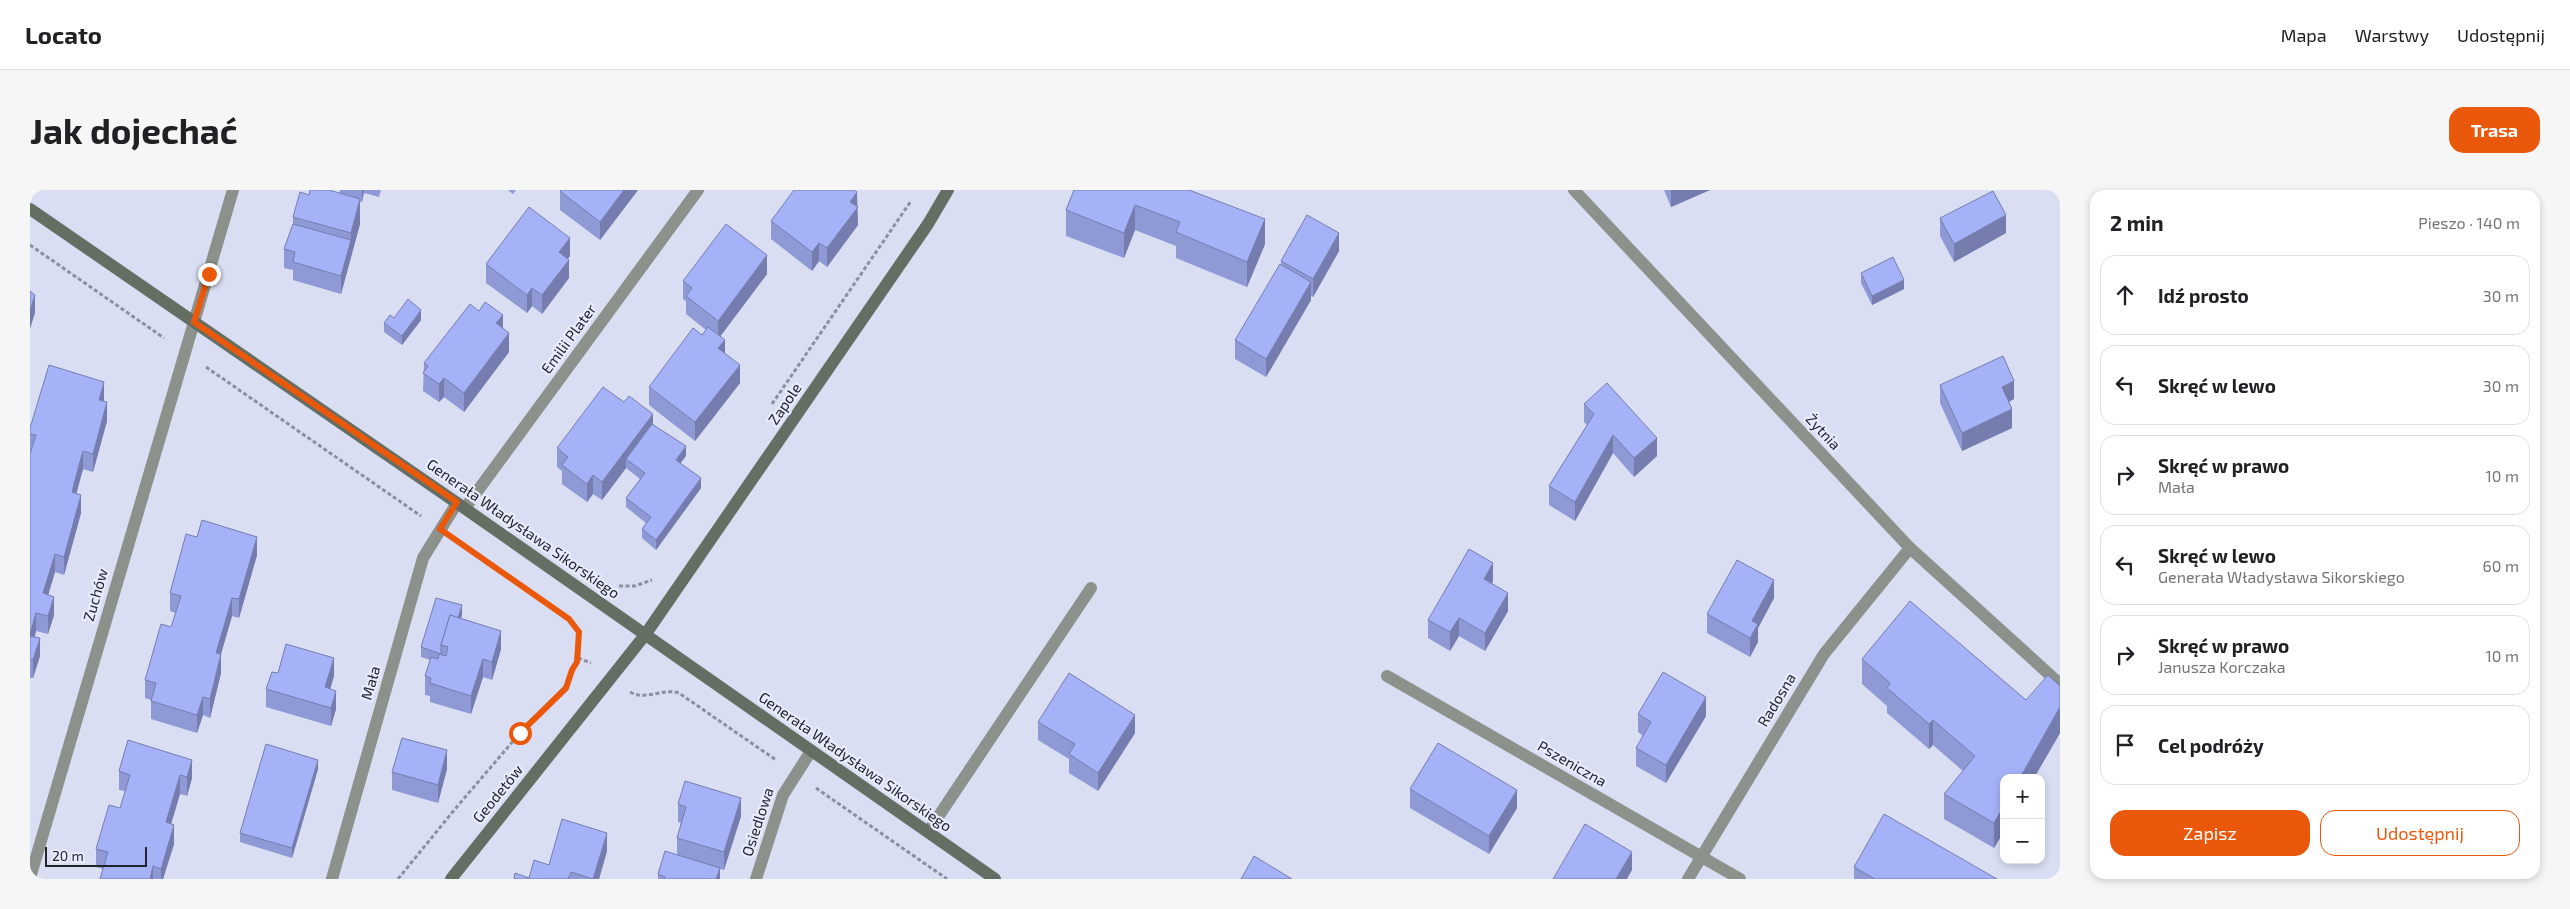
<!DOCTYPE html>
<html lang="pl">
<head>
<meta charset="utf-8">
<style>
	body { margin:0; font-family:"Exo 2",sans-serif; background:#f6f6f6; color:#202124 }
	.controls { position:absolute; right:15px; bottom:15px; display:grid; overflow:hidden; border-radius:10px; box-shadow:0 2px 8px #0003 }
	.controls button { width:45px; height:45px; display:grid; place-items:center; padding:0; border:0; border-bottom:1px solid #e0e0e0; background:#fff; color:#202124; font:25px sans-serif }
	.scale { position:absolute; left:15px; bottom:12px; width:102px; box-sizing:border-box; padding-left:5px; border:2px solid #22242b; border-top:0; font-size:14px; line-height:18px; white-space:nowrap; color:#22242b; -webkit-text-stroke:4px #e7ebfc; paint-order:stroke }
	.stop { position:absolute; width:15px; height:15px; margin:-11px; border:4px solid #ea580c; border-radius:50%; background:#fff }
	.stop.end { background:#ea580c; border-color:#fff; box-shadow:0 1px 5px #0008 }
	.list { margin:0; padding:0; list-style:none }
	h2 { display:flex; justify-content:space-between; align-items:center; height:65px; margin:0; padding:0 20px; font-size:21px }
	h2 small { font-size:16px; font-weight:400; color:#757577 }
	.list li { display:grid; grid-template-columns:32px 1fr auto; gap:15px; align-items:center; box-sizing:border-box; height:80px; margin:0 10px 10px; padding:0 10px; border:1px solid #e0e0e0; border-radius:15px }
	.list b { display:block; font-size:19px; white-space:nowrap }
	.list p { margin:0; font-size:16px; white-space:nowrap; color:#757577 }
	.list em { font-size:16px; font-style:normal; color:#757577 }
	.actions { display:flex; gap:10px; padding:15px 20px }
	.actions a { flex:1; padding:11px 0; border:1px solid #ea580c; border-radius:15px; text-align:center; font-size:18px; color:#ea580c }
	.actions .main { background:#ea580c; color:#fff }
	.icon { flex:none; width:28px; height:28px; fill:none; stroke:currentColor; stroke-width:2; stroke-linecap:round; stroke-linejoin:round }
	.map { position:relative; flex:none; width:2030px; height:689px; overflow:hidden; border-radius:15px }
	header { display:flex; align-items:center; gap:30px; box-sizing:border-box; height:70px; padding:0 25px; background:#fff; border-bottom:1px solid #e0e0e0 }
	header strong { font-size:24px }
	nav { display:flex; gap:28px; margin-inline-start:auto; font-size:18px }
	.intro { display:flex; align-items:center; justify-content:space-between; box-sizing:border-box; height:120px; padding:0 30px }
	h1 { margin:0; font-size:35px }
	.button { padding:12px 22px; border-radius:15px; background:#ea580c; color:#fff; font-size:18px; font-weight:700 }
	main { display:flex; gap:30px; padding:0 30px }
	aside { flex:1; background:#fff; border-radius:15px; box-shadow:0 2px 8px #0003 }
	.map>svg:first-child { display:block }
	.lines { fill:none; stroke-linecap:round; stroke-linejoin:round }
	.path { stroke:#8b8f9e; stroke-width:3; stroke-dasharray:4 2.5; stroke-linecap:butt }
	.lane { stroke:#8c928b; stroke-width:12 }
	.street { stroke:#8c928b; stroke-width:12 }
	.secondary { stroke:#656e63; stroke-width:12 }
	.wall { fill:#8f99d5 }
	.shaded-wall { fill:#747dae }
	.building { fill:#a6b2f8; stroke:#747dae }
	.route { stroke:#ea580c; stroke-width:6 }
	.labels { text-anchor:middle; stroke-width:4.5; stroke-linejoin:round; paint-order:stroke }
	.street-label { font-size:15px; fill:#22242b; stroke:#e7ebfc }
</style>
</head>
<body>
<header>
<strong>Locato</strong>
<nav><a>Mapa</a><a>Warstwy</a><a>Udostępnij</a></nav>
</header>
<div class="intro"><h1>Jak dojechać</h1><a class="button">Trasa</a></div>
<main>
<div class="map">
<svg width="2030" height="689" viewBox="0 0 2030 689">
	<rect width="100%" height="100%" fill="#d9def3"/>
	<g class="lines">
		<!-- path -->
		<g class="path">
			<path d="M0,55l134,93"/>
			<path d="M176,177l215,149"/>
			<path d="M742,214l139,-203"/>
			<path d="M589,396h16l17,-6"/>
			<path d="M548,468l13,5"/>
			<path d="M600,502c16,9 32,-4 49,1l97,67"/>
			<path d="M786,598l131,91"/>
			<path d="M368,689l57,-70 65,-76 46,-45 6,-18 5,-8 2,-9v-21l-6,-10 -112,-79"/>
		</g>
		<!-- lane -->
		<path class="lane" d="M898,642l163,-244"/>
		<!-- street -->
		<g class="street">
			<path d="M1544,0l336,358 150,136"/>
			<path d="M435,318l233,-318"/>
			<path d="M1357,486l353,203"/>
			<path d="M0,688l203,-688"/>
			<path d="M302,689l91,-321 34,-55"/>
			<path d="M726,689l27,-84 28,-44"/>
			<path d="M1658,689l136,-225 86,-106"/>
		</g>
		<!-- secondary -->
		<g class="secondary">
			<path d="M0,19l427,294 538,376"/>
			<path d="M421,689l194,-244 283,-411 20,-34"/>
		</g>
	</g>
	<!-- wall -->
	<g class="wall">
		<path d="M310,0h41l-2,7 -15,-4 -2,9h-2v22l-19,70 -48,-14v-10l-9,-2v-19l9,-25v-7l16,-22 31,-2z"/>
		<path d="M478,0h8l-3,4z"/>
		<path d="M608,0l-38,50 -40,-30v-19z"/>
		<path d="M1044,0l191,29v25l-18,43 -71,-29v-12l-41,-16 -11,28 -58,-22v-26z"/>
		<path d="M1634,0h46l-39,17z"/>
		<path d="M827,17l1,18 -31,42 -8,-6 -7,10 -41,-32v-18z"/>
		<path d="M1910,28l66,15 -52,29 -14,-26z"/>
		<path d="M1309,61l-26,46 -2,-1v4l-45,77 -31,-18v-19l46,-75v-4z"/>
		<path d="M540,66l-2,3 1,19 -27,36 -10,-8 -5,7 -41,-30v-19z"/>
		<path d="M1831,83l43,16 -32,16 -11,-22z"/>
		<path d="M737,84l-47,63 5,16 15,30 -45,58 -46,-36v-18l53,-52 4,-5 -20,-16v-13l-3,-2v-18z"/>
		<path d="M364,128l27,2 -19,25 -18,-13v-9z"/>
		<path d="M473,138l6,24 -45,60 -20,-15 -5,5 -16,-11 1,-28z"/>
		<path d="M1910,195l74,14 -5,3 3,26 -50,23 -22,-48z"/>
		<path d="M74,211l3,20 -14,51 -10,-3 -7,24 5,20 -17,62 -9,-3 -7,23 6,20 -6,19 -12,-3 -1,6 5,19 -7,22h-3v-250z"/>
		<path d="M1554,214l73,52 -23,21 -21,-24 -38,68 -26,-16v-19l38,-61 -3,-3z"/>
		<path d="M623,234l33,32 -6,7 21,25 -45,62 -14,-12v-9l4,-6 -20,-16v-9l14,-19 -14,-11 -24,32 -9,-6 -6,8 -25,-18v-13l-5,-4v-19z"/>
		<path d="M227,365l-18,63 -7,-2 -11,38v19l-11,45 -7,-3 -6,18 -46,-14v-19l-6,-2v-18l26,-53 5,-14 -6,-2v-18z"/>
		<path d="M1463,391l-1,3 16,27 -23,40 -26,-15 -9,15 -22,-13v-18z"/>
		<path d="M1744,408l-16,30v14l-8,15 -43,-24v-19z"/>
		<path d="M432,425l-1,4 40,30 -9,31 -9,-3 -12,37 -41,-12v-6l-5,-1v-19l5,-16 -9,-3v-10z"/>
		<path d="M1832,469l164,41 34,-14v47l-26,45h-30v53l-10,17 -50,-29v-25l19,-23 -30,-26 -4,4 -42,-36v-7l-25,-22z"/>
		<path d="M304,486l-4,13 6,20 -5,17 -65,-19v-18z"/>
		<path d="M1608,524l68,2 -40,67 -30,-17v-18l7,-12 -5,-4z"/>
		<path d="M1008,532l97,11 -37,58 -29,-18v-14l-31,-19z"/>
		<path d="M98,550l64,38 -5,18 -7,-2 -9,30 3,20 -11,35h-63l3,-10 -7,-2v-18l24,-41 5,-17 -6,-1v-19z"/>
		<path d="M288,579l-26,89 -52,-16v-9z"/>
		<path d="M417,579l-9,34 -46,-13v-18z"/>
		<path d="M1380,599l107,19 -28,46 -79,-46z"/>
		<path d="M648,614l63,12 -17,54 -4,-1v10h-62v-5l19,-19v-17l4,-15 -3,-1z"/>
		<path d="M577,661l-8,28h-85l15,-1 20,-13z"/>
		<path d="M1824,677l143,12h-143z"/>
	</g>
	<!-- shaded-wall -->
	<g class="shaded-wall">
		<path d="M332,0h2l-2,12z"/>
		<path d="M594,0h14l-38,50v-18z"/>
		<path d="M1641,0h39l-39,17z"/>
		<path d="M827,2l1,33 -31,42v-19l23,-46z"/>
		<path d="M330,9v25l-19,70v-18l10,-36v-7z"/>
		<path d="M1105,15v25l-11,28v-25z"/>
		<path d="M1976,25v18l-52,29v-18z"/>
		<path d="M1235,29v25l-18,43v-25z"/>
		<path d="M1309,43v18l-26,46v-18z"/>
		<path d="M540,48v18l-11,14v-18z"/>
		<path d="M789,53v18l-7,10v-19z"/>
		<path d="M737,65v19l-49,65v-18z"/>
		<path d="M539,70v18l-27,36v-19z"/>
		<path d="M1874,90v9l-32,16v-9z"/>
		<path d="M1281,92v18l-45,77v-18z"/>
		<path d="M502,98v18l-5,7v-18z"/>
		<path d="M5,105v18l-5,16v-18z"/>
		<path d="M391,120v10l-19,25v-9z"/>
		<path d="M473,125v18l-7,-10z"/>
		<path d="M479,143v19l-45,60v-19z"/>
		<path d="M695,150v18l-7,-10z"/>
		<path d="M710,175v18l-45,58v-19z"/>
		<path d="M414,188v19l-5,5v-18z"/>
		<path d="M1984,191v18l-12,6v-18z"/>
		<path d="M74,192v18l-5,18v-18z"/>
		<path d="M77,212v19l-14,51v-18z"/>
		<path d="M1982,219v19l-50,23v-18z"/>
		<path d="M623,224v18l-27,27v9l-24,32v-18z"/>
		<path d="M1583,245v18l-38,68v-19z"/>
		<path d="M1627,248v18l-23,21v-19z"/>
		<path d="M656,256v10l-10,13v-9z"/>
		<path d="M53,261v18l-11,41v-18z"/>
		<path d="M563,285v19l-6,8v-18z"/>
		<path d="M671,288v10l-45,62v-10z"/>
		<path d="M51,305v18l-17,62v-18z"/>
		<path d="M227,347v18l-18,63v-19z"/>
		<path d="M25,364v18l-12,40v-19z"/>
		<path d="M1463,373v18l-9,16v-18z"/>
		<path d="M1744,390v18l-16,30v14l-8,15v-19l2,-17z"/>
		<path d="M1478,403v18l-23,40v-18z"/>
		<path d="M24,407v18l-6,19v-18z"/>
		<path d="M202,408v18l-16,55v-18z"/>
		<path d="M432,415v10l-7,20v-9z"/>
		<path d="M6,423v18l-6,21v-18z"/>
		<path d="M1429,428v18l-9,15v-19z"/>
		<path d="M471,441v18l-9,31v-18z"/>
		<path d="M10,448v18l-7,22v-18z"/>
		<path d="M191,464v19l-11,45v-19z"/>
		<path d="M304,468v18l-9,30v-19z"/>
		<path d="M453,469v18l-12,37v-18z"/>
		<path d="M306,501v18l-5,17v-18z"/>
		<path d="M173,507v18l-6,18v-18z"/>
		<path d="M1676,507v19l-40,67v-18z"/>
		<path d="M2030,517v26l-26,45h-14z"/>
		<path d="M1105,525v18l-37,58v-18z"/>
		<path d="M1903,530v25l-4,4v-25z"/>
		<path d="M417,560v19l-9,34v-18z"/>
		<path d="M162,570v18l-5,18v-19z"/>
		<path d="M288,570v9l-26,89v-10z"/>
		<path d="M150,585v19l-14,47v-19z"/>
		<path d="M1487,600v18l-28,46v-18z"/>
		<path d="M711,608v18l-17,54v-18z"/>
		<path d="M1974,616v25l-10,17v-25z"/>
		<path d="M144,635v19l-11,35h-2v-10z"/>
		<path d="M577,643v18l-8,28h-6z"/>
		<path d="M1602,662v18l-5,9h-11z"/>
		<path d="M123,676v13h-3z"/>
		<path d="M690,678v11h-4z"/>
	</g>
	<!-- building -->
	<g class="building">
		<path d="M280,0h19l31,9 -9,34 -58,-16 7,-25 9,3z"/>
		<path d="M531,0h63l-24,32 -40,-31z"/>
		<path d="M764,0h60l3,2 -7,10 8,5 -31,41 -8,-5 -7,9 -41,-31z"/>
		<path d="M1044,0h115l76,29 -18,43 -71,-30 4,-10 -45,-17 -11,28 -58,-23z"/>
		<path d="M1963,1l13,24 -52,29 -14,-26z"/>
		<path d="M499,17l41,31 -11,14 10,8 -27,35 -10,-7 -5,7 -41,-31z"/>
		<path d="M1277,25l32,18 -26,46 -32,-18z"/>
		<path d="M263,34l58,16 -10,36 -48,-14 2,-10 -11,-3z"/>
		<path d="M696,34l41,31 -49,66 -32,-25 6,-8 -9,-7z"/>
		<path d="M1863,67l11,23 -32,16 -11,-23z"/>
		<path d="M1250,74l31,18 -45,77 -31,-19z"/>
		<path d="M0,101l5,4 -5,16z"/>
		<path d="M378,109l13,11 -19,26 -18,-13 6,-8 4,3z"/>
		<path d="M455,112l18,13 -7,8 13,10 -45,60 -20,-15 -5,6 -16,-11 5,-7 -4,-3 46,-59 9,7z"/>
		<path d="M678,137l17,13 -7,8 22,17 -45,57 -46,-35 44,-59 9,7z"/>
		<path d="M1973,166l11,25 -12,6 10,22 -50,24 -22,-48z"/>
		<path d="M19,175l55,17 -5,18 8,2 -14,52 -10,-3 -4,14 -7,27 9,3 -17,62 -9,-3 -12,39 11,4 -6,19 -12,-3 -6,21v-180l6,-19 -6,-1v-6z"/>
		<path d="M1577,193l50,55 -23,20 -21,-23 -38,67 -26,-16 45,-72 -10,-10z"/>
		<path d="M573,197l21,15 5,-6 24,18 -51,68 -9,-7 -6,9 -25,-19 6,-8 -11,-9z"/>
		<path d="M622,234l34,22 -10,14 25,18 -45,62 -14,-11 9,-12 -25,-19 19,-25 -19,-14z"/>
		<path d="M172,330l55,17 -18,62 -7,-1 -8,28 -8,27 5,1 -11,45 -7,-2 -6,18 -46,-14 5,-18 -11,-3 16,-56 10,3 10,-31 -11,-3 16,-59 11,3z"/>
		<path d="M1439,359l24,14 -9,16 24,14 -23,40 -26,-15 -9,14 -22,-12z"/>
		<path d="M1707,370l37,20 -22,41 6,3 -8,14 -43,-24z"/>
		<path d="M406,408l26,7 -4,13 -8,-3 -9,30v9l-20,-7z"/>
		<path d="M1880,411l116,99 22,-25 12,11v21l-40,71h-16v28l-10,17 -50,-29 31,-38 -42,-36 -4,4 -42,-36 3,-5 -28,-24z"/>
		<path d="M420,425l51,16 -9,31 -9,-3 -12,37 -41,-13 1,-5 -6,-2 6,-19 7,2 1,-5 7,2 2,-9 -7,-2z"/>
		<path d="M0,446l10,2 -7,22 -3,-1z"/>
		<path d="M256,454l48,14 -9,29 11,4 -5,17 -65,-19 6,-17 6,1z"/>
		<path d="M1633,482l43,25 -40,68 -30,-17 15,-26 -13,-8z"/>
		<path d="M1039,483l66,42 -37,58 -29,-19 6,-10 -37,-22z"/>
		<path d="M372,548l45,12 -9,35 -46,-13z"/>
		<path d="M98,550l64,20 -5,17 -7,-2 -14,47 8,3 -13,44 -8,-3 -3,13h-50l8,-27 -12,-3 13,-44 11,3 10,-33 -11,-4z"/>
		<path d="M1408,553l79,47 -28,46 -79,-47z"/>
		<path d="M236,554l52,16 -26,88 -52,-15z"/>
		<path d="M655,591l56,17 -17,54 -47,-14 9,-31 -8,-3z"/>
		<path d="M1854,624l113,65h-122l-21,-12z"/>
		<path d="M532,629l45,14 -14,46 -22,-7 -3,7h-54l1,-6 14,5 5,-18 15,5z"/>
		<path d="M1555,634l47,28 -16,27h-63z"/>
		<path d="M635,661l55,17 -4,11h-52l1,-2 -7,-3z"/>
		<path d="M1224,666l38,23h-51z"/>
	</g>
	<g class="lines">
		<!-- route -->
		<path class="route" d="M179,84l-15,48 263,180 -17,27 129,90 10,13 -2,30 -5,8 -6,18 -46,45"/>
	</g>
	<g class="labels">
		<!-- street labels -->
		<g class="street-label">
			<text transform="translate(539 149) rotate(-54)" y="5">Emilii Plater</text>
			<text transform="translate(755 214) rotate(-56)" y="5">Zapole</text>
			<text transform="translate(1793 242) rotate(47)" y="5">Żytnia</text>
			<text transform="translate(493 339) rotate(35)" y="5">Generała Władysława Sikorskiego</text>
			<text transform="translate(66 405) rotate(-74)" y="5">Zuchów</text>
			<text transform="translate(341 493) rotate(-74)" y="5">Mała</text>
			<text transform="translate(1747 510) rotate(-59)" y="5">Radosna</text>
			<text transform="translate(825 572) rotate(35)" y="5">Generała Władysława Sikorskiego</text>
			<text transform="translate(1542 574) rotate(30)" y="5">Pszeniczna</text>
			<text transform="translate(468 604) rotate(-51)" y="5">Geodetów</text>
			<text transform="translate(728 632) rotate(-72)" y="5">Osiedlowa</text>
		</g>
	</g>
</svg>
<div class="controls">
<button>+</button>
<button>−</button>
</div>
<div class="scale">20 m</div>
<div class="stop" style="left:490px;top:543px"></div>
<div class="stop end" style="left:179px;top:84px"></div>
</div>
<aside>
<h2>2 min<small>Pieszo · 140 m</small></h2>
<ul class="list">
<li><svg class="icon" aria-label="ahead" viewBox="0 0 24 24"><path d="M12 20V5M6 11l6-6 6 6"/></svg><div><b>Idź prosto</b></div><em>30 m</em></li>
<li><svg class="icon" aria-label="left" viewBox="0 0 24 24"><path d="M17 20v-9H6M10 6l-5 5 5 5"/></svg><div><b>Skręć w lewo</b></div><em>30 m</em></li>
<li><svg class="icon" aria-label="right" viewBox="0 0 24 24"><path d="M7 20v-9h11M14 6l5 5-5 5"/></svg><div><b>Skręć w prawo</b><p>Mała</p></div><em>10 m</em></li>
<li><svg class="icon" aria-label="left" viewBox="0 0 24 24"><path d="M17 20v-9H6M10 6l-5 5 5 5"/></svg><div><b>Skręć w lewo</b><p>Generała Władysława Sikorskiego</p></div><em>60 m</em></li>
<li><svg class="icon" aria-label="right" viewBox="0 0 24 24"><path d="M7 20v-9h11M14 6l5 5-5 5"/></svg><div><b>Skręć w prawo</b><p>Janusza Korczaka</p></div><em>10 m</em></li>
<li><svg class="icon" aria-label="arrive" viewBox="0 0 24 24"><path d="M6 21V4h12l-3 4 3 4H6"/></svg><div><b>Cel podróży</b></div></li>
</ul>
<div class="actions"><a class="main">Zapisz</a><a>Udostępnij</a></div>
</aside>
</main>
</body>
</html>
